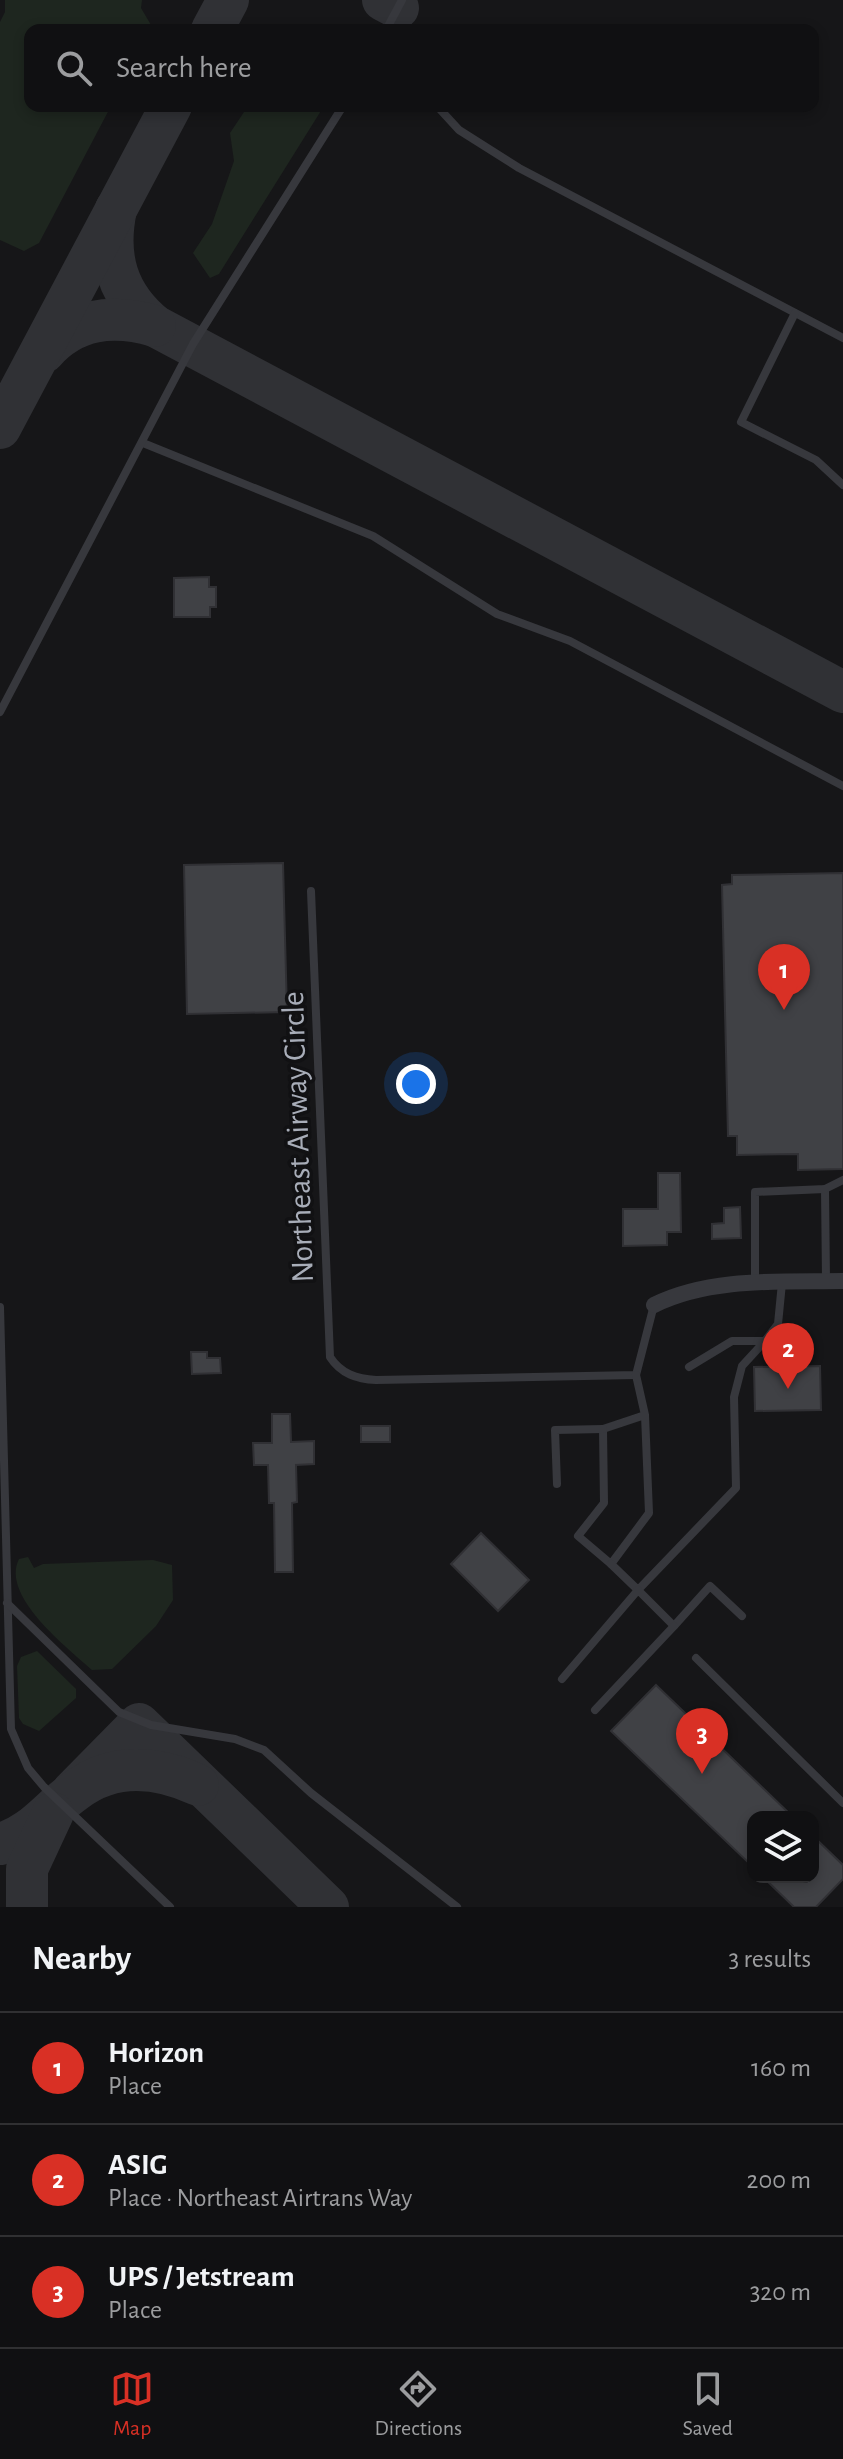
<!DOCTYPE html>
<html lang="en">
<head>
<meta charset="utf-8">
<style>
	body { margin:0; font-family:"Alegreya Sans",sans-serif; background:#19191b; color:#f1f3f6 }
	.controls { position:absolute; right:24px; bottom:24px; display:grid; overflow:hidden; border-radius:16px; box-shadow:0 4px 12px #0003 }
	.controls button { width:72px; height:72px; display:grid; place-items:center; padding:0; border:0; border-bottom:2px solid #303032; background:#101012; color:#f1f3f6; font:40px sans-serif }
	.you { position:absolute; left:416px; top:1084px; width:28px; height:28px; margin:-20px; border:6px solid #fff; border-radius:50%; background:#1a73e8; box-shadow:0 0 0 12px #1a73e833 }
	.badge { display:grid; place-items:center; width:52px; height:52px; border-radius:50%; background:#d93025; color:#fff; font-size:26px; font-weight:700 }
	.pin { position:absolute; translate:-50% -66px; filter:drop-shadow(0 2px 4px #0008) }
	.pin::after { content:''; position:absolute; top:42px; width:28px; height:24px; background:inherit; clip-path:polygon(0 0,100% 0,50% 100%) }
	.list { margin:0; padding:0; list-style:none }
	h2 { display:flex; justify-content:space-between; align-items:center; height:104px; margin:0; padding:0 32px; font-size:34px }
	h2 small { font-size:26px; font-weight:400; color:#9c9d9f }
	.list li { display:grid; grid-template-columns:52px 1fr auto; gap:24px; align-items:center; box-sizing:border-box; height:112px; padding:0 32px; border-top:2px solid #303032 }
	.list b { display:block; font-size:30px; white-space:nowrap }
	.list p { margin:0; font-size:26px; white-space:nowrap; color:#9c9d9f }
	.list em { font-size:26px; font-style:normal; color:#9c9d9f }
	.icon { flex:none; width:44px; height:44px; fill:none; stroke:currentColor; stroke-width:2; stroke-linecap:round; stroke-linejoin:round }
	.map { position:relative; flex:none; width:843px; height:1907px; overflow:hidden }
	.search { position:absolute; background:#101012; box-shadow:0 4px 12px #0003; left:24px; right:24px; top:24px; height:88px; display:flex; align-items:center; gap:20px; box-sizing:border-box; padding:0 28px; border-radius:16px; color:#9c9d9f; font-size:30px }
	.sheet { height:440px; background:#101012 }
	nav { display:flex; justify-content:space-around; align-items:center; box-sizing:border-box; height:112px; border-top:2px solid #303032; background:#101012; font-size:22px; color:#9c9d9f }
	nav a { display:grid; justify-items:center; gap:4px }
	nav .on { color:#d93025 }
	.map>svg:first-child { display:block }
	.green { fill:#1e261f }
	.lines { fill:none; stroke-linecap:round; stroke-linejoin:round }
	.taxiway { stroke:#303135; stroke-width:42 }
	.building { fill:#404145; stroke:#303034; stroke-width:2 }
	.lane { stroke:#37383d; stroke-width:8 }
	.street { stroke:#37383d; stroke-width:16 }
	.labels { text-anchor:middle; stroke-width:7; stroke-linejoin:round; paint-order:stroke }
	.street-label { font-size:32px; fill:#a8adb8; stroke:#111113 }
</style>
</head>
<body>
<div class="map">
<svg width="843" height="1907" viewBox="0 0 843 1907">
	<rect width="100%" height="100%" fill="#161618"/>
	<!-- green -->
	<g class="green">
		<path d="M5,0h137l-1,8 10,17v5h-121v76h81l-72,137 -15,8 -24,-11v-218l5,-10z"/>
		<path d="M248,106h76l-105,168 -9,4 -17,-25 19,-29 22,-63 -4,-28z"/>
		<path d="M28,1557l6,11 9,-4 110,-4 19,5 1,35 -17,26 -44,43 -20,1c-24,-22 -92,-74 -73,-111z"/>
		<path d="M37,1651l39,38v9l-37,33 -16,-7 -4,-6 -2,-52 4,-9z"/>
	</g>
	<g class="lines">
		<!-- taxiway -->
		<g class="taxiway">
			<path d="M383,0l15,8"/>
			<path d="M212,30l16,-30"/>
			<path d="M116,209c-10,48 1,86 39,117l688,366"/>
			<path d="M44,352c30,-34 69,-38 111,-26"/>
			<path d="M0,428l171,-322"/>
			<path d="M73,1791l66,-67 189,183"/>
			<path d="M0,1844c34,-10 48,-34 75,-53 38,-29 82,-25 123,-6"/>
			<path d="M27,1907v-38l26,-56"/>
		</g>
	</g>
	<!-- building -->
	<g class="building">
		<path d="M209,577v10h7v20h-6v10h-36v-39z"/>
		<path d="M283,863l4,149 -100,2 -3,-149z"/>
		<path d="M843,873v296l-45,1v-16l-61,1v-19h-9l-6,-251 10,-1v-9z"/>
		<path d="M658,1173h22l1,59h-14v13l-44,1v-37h35z"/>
		<path d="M740,1207l1,31 -29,1v-15l12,-1v-15z"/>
		<path d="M191,1352h16v6h13l1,15 -29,1z"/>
		<path d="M820,1366l1,44 -66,1 -1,-44z"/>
		<path d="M272,1414h18l1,28 23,-1v23l-18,1 1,37 -5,1 1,69h-18l-1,-69h-5l-1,-38h-14l-1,-22h19z"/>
		<rect x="361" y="1426" width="29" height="16"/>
		<path d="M481,1533l48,47 -31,31 -47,-47z"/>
		<path d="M656,1685l137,132h-40v50l-142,-136z"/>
		<path d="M813,1836l30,29v14l-27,28h-22l-31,-30h50z"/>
	</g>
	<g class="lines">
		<!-- lane -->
		<g class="lane">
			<path d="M386,30l16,-30"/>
			<path d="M437,106l22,24 60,38 324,170"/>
			<path d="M795,313l-54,109 75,38 27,25"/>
			<path d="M143,443l230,93 124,78 73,27 273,145"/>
			<path d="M0,712l193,-368 150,-238"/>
			<path d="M311,891l19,466c11,17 27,22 46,23l260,-5 18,-70"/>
			<path d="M825,1189l1,91"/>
			<path d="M755,1283v-91l70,-3 18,-9"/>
			<path d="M0,1307l11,422 17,39 16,19 126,120"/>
			<path d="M765,1341l13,-17 4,-41"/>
			<path d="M765,1341l38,-1"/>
			<path d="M636,1375l9,40 4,98 -38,51 -33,-28 26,-33 -1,-74 42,-14"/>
			<path d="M557,1484l-2,-54 48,-1"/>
			<path d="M611,1564l27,26 98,-102 -2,-91 8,-31 23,-25h-33l-43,26"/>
			<path d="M7,1603l112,109 32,13 84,14 29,11 47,43 146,114"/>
			<path d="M696,1658l147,145"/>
			<path d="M562,1679l76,-89 36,36 36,-40 32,30"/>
			<path d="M595,1710l79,-84"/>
		</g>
		<!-- street -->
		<path class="street" d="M654,1305c56,-28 128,-23 189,-24"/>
	</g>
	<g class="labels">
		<!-- street labels -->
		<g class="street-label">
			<text transform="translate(297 1137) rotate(-92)" y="11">Northeast Airway Circle</text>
		</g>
	</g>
</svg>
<div class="controls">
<button><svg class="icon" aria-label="layers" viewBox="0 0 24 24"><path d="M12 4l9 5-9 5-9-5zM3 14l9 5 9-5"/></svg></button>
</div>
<div class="you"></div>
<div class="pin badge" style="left:784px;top:1010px">1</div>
<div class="pin badge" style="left:788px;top:1389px">2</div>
<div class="pin badge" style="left:702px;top:1774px">3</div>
<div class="search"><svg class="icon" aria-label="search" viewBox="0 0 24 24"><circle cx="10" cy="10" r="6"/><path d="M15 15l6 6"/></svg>Search here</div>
</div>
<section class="sheet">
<h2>Nearby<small>3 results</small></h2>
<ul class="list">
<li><span class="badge">1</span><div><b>Horizon</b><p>Place</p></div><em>160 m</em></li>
<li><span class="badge">2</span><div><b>ASIG</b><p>Place · Northeast Airtrans Way</p></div><em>200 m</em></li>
<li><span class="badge">3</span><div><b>UPS / Jetstream</b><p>Place</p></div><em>320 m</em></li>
</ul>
</section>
<nav>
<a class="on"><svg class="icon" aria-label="map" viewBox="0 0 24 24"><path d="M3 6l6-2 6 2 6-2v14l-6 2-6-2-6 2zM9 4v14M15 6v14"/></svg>Map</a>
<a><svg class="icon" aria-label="directions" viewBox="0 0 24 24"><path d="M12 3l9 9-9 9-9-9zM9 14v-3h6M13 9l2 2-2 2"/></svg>Directions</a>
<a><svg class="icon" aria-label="saved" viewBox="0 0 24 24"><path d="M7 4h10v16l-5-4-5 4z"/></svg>Saved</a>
</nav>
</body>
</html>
